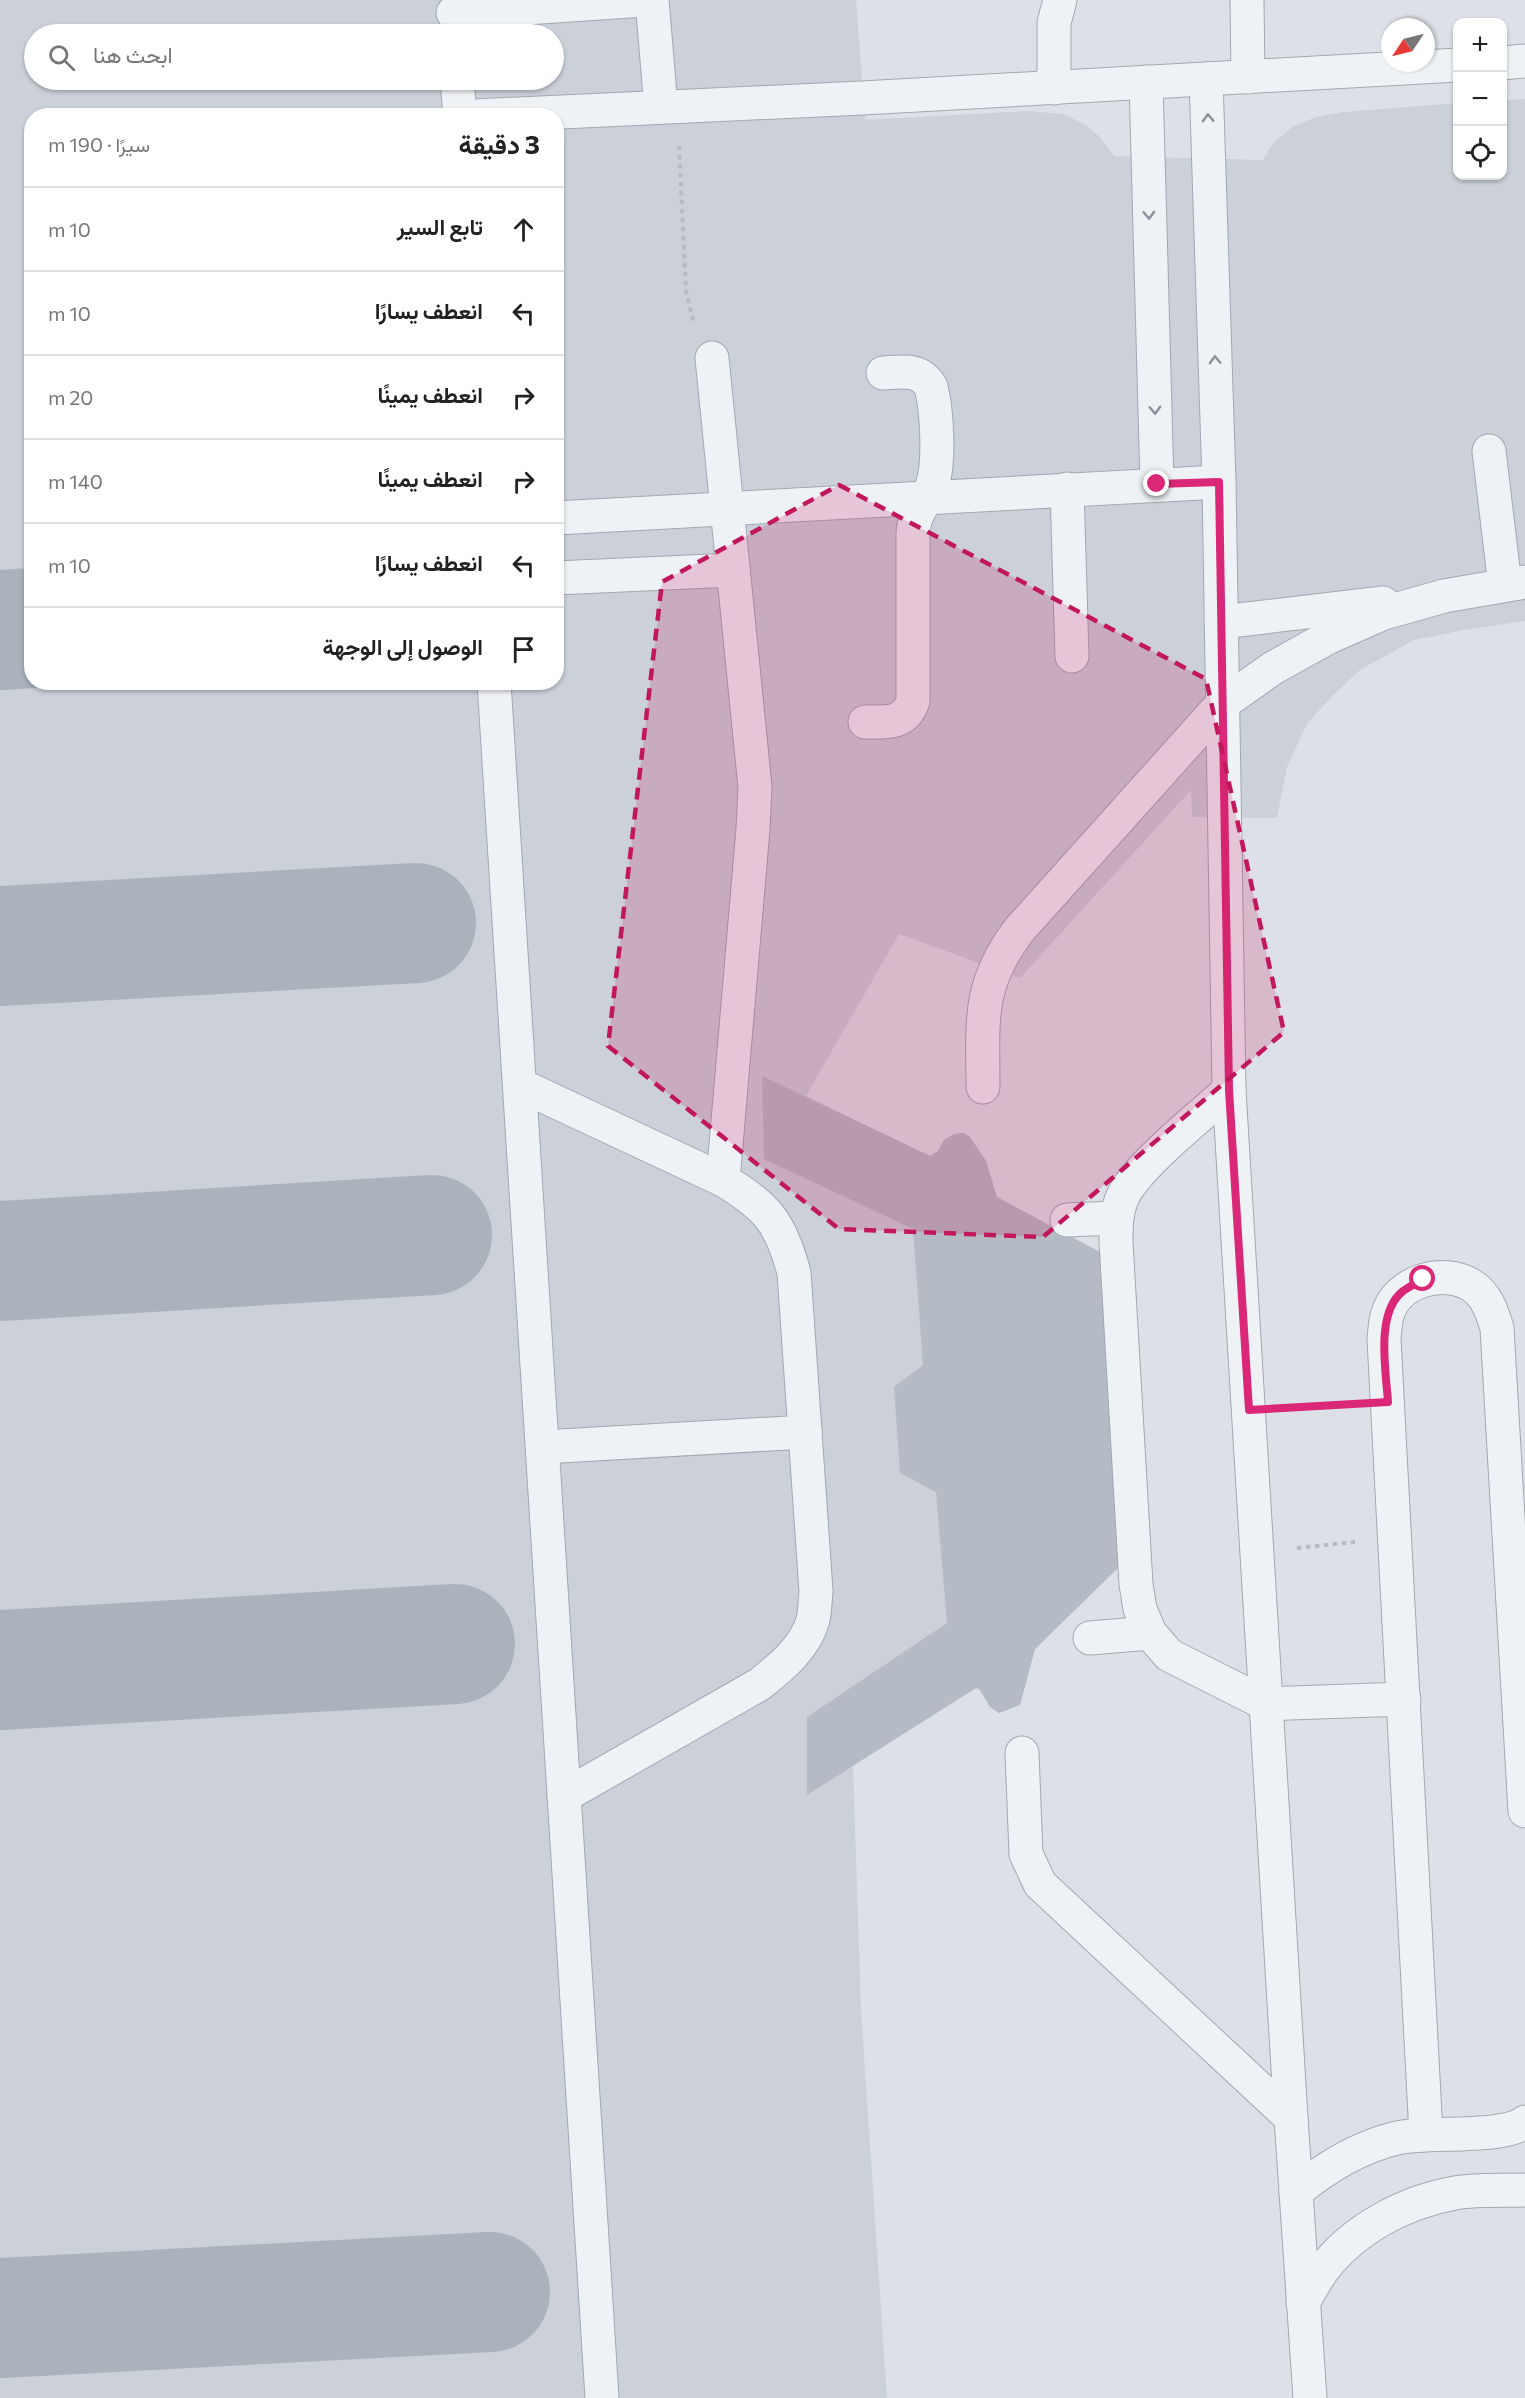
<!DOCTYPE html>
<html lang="ar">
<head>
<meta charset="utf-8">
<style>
	body { margin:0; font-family:Commissioner,Vazirmatn,sans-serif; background:#f6f6f6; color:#222; direction:rtl }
	.controls { position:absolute; right:18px; top:18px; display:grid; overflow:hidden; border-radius:12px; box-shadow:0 2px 4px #0004 }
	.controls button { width:54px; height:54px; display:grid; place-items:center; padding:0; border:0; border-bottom:2px solid #e0e0e0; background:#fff; color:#222; font:30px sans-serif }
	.compass { position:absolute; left:1381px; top:18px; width:54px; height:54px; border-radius:50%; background:#fff; box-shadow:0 2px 4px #0004; rotate:235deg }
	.stop { position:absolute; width:18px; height:18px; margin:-14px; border:4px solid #db2777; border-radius:50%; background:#fff }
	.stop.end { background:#db2777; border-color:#fff; box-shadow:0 2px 6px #0008 }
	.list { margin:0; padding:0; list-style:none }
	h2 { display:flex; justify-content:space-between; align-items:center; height:78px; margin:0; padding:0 24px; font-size:26px }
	h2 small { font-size:20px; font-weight:400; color:#767676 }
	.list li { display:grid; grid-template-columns:39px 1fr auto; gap:18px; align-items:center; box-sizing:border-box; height:84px; padding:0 24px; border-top:2px solid #e0e0e0 }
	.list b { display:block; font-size:22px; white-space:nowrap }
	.list em { font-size:20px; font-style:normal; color:#767676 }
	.icon { flex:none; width:33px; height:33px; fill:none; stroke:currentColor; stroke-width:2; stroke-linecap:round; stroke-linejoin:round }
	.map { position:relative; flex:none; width:1525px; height:2398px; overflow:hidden; direction:ltr }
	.search { position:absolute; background:#fff; box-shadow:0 2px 4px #0004; left:24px; top:24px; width:540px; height:66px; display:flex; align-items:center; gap:15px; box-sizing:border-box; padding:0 21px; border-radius:33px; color:#767676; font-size:22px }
	.panel { position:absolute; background:#fff; box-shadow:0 2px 4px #0004; left:24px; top:108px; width:540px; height:582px; border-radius:24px; direction:rtl }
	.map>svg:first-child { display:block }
	.built { fill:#cbd0d9; fill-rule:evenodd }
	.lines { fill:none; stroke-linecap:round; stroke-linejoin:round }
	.taxiway { stroke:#aab2bc; stroke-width:120 }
	.building { fill:#b4bbc4 }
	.minor-casing { stroke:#a2a8b1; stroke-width:35 }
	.path { stroke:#b7bcc1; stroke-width:4; stroke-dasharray:4.5 4.5; stroke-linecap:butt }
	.minor { stroke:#eff2f5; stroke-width:33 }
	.oneway { stroke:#8a9199 }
	.route { stroke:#db2777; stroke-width:8 }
	.marked { fill:#c2185b; fill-opacity:0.2; stroke:#c2185b; stroke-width:4.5; stroke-dasharray:12 8; stroke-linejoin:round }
</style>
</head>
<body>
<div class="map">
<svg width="1525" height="2398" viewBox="0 0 1525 2398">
	<rect width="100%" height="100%" fill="#dde1e7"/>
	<!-- built -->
	<path class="built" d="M0,0h856l9,120 162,-9 36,3 21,10 16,13 14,19 149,4 10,-17 21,-17 22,-9 28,-5 113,-9 1,73h44l1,-76 22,-1v522l-61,9 -50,10 -54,30 -29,27 -24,27 -20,43 -10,51 -85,-1 -1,-27 -171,188 -121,-44 -93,162 124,60 8,-5 6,-11 10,-6 10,-1 6,4 16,24 11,36 103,55 23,311 -88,86 -15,56 -21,8 -9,-6 -10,-17 -4,-2 -123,77 8,246 26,387h-887zM34,34h520v46h-520zM32,116h524v566h-524z"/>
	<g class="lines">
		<!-- taxiway -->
		<g class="taxiway">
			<path d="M0,630l32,-2"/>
			<path d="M0,946l416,-23"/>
			<path d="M0,1261l432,-26"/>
			<path d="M0,1670l455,-26"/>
			<path d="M0,2318l490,-26"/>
		</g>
	</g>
	<!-- building -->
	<path class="building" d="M762,1076l168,80 8,-5 6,-11 10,-6 10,-1 6,4 16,24 11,36 103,55 23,311 -88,86 -15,56 -21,8 -9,-6 -10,-17 -4,-2 -169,107v-78l140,-94 -11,-131 -36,-19 -6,-86 29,-22 -10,-136 -149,-70z"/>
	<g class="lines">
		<defs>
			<g id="minor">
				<path d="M652,0l9,107"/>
				<path d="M1247,0l1,77"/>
				<path d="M453,13l191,-13"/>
				<path d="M1502,63l23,-2"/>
				<path d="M1206,79l13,403 10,608 62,1028 19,280"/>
				<path d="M457,80l3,36"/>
				<path d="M1146,82l11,402"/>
				<path d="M1054,88v-65l6,-23"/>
				<path d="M475,116l387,-18 596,-33"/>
				<path d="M712,358l43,429 -2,42 -30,351"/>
				<path d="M1489,451l16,134"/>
				<path d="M1067,489l5,167"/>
				<path d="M556,518l663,-36"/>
				<path d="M556,578l177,-8"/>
				<path d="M1221,622l162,-19"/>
				<path d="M494,682l108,1716"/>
				<path d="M865,722c21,0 40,3 48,-21v-168c2,-23 12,-28 19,-47 8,-23 5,-76 -1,-99 -11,-19 -28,-15 -48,-14"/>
				<path d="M520,1085l203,95c44,26 58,43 71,93l22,318c-1,10 -1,20 -3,29 -8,28 -32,47 -53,64l-196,112"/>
				<path d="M983,1087c0,-67 -6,-101 36,-157l203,-226 51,-36 54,-30 57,-25 60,-17 81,-14"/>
				<path d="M1229,1090c-29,27 -89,73 -106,106 -7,15 -7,30 -7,46l20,342 4,25 10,24 19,22 97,49 138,-5"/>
				<path d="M1067,1220l49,-2"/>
				<path d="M543,1447l262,-15"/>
				<path d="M1090,1638l60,-5"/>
				<path d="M1022,1753l4,101 14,30 251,234"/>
				<path d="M1426,2134l-42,-795c1,-8 1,-16 3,-23 9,-35 55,-48 84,-31 16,10 21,27 26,43l28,483"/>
				<path d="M1296,2192c30,-25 63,-45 101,-54 31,-7 107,1 128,-16"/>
				<path d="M1303,2303c6,-11 12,-22 19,-32 31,-42 83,-69 133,-78 23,-4 47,-2 70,-3"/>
			</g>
		</defs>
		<!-- minor casing -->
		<use href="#minor" class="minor-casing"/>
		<!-- path -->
		<g class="path">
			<path d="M679,146l7,145 8,33"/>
			<path d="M1288,1408l59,-3"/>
			<path d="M1297,1548l58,-6"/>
		</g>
		<!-- minor -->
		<use href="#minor" class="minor"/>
	</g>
	<!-- one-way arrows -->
	<defs><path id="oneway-chevron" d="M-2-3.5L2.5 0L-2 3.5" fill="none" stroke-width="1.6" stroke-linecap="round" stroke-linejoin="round" transform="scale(1.5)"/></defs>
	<g class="oneway">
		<use href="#oneway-chevron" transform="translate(1208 118) rotate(-92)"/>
		<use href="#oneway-chevron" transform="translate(1149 215) rotate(88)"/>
		<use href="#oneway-chevron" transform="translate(1215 360) rotate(-92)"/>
		<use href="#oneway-chevron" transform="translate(1155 410) rotate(88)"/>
	</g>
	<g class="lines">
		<!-- route -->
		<path class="route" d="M1157,484l62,-2 10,608 20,320 139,-8c-2,-31 -13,-89 15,-111 6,-4 13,-8 20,-12"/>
	</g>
	<!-- marked area -->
	<path class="marked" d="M839,485l367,194 78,353 -241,205 -204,-8 -231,-183 54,-464z"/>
</svg>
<div class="controls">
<button>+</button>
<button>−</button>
<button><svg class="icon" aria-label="locate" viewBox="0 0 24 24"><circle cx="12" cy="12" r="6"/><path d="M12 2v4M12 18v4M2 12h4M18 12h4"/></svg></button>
</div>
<svg class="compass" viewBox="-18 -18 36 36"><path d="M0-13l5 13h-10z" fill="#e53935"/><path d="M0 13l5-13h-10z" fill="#767676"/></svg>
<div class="stop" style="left:1423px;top:1279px"></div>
<div class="stop end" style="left:1157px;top:484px"></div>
<div class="search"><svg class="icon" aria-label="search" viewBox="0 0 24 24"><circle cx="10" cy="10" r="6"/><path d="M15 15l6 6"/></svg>ابحث هنا</div>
<section class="panel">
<h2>3 دقيقة<small>سيرًا · 190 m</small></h2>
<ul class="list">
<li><svg class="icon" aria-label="ahead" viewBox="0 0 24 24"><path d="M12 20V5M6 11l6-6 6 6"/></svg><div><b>تابع السير</b></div><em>10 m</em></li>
<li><svg class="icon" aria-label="left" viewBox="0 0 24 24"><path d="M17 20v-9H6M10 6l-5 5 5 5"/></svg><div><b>انعطف يسارًا</b></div><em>10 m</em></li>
<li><svg class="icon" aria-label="right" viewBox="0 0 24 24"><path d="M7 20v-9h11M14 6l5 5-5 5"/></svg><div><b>انعطف يمينًا</b></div><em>20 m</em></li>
<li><svg class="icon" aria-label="right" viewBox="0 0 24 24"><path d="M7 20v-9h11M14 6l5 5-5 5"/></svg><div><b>انعطف يمينًا</b></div><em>140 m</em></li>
<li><svg class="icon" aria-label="left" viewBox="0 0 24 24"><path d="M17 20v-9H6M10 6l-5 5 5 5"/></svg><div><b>انعطف يسارًا</b></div><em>10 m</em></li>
<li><svg class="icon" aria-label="arrive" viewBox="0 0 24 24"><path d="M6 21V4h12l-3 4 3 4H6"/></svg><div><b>الوصول إلى الوجهة</b></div></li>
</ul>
</section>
</div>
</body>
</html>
